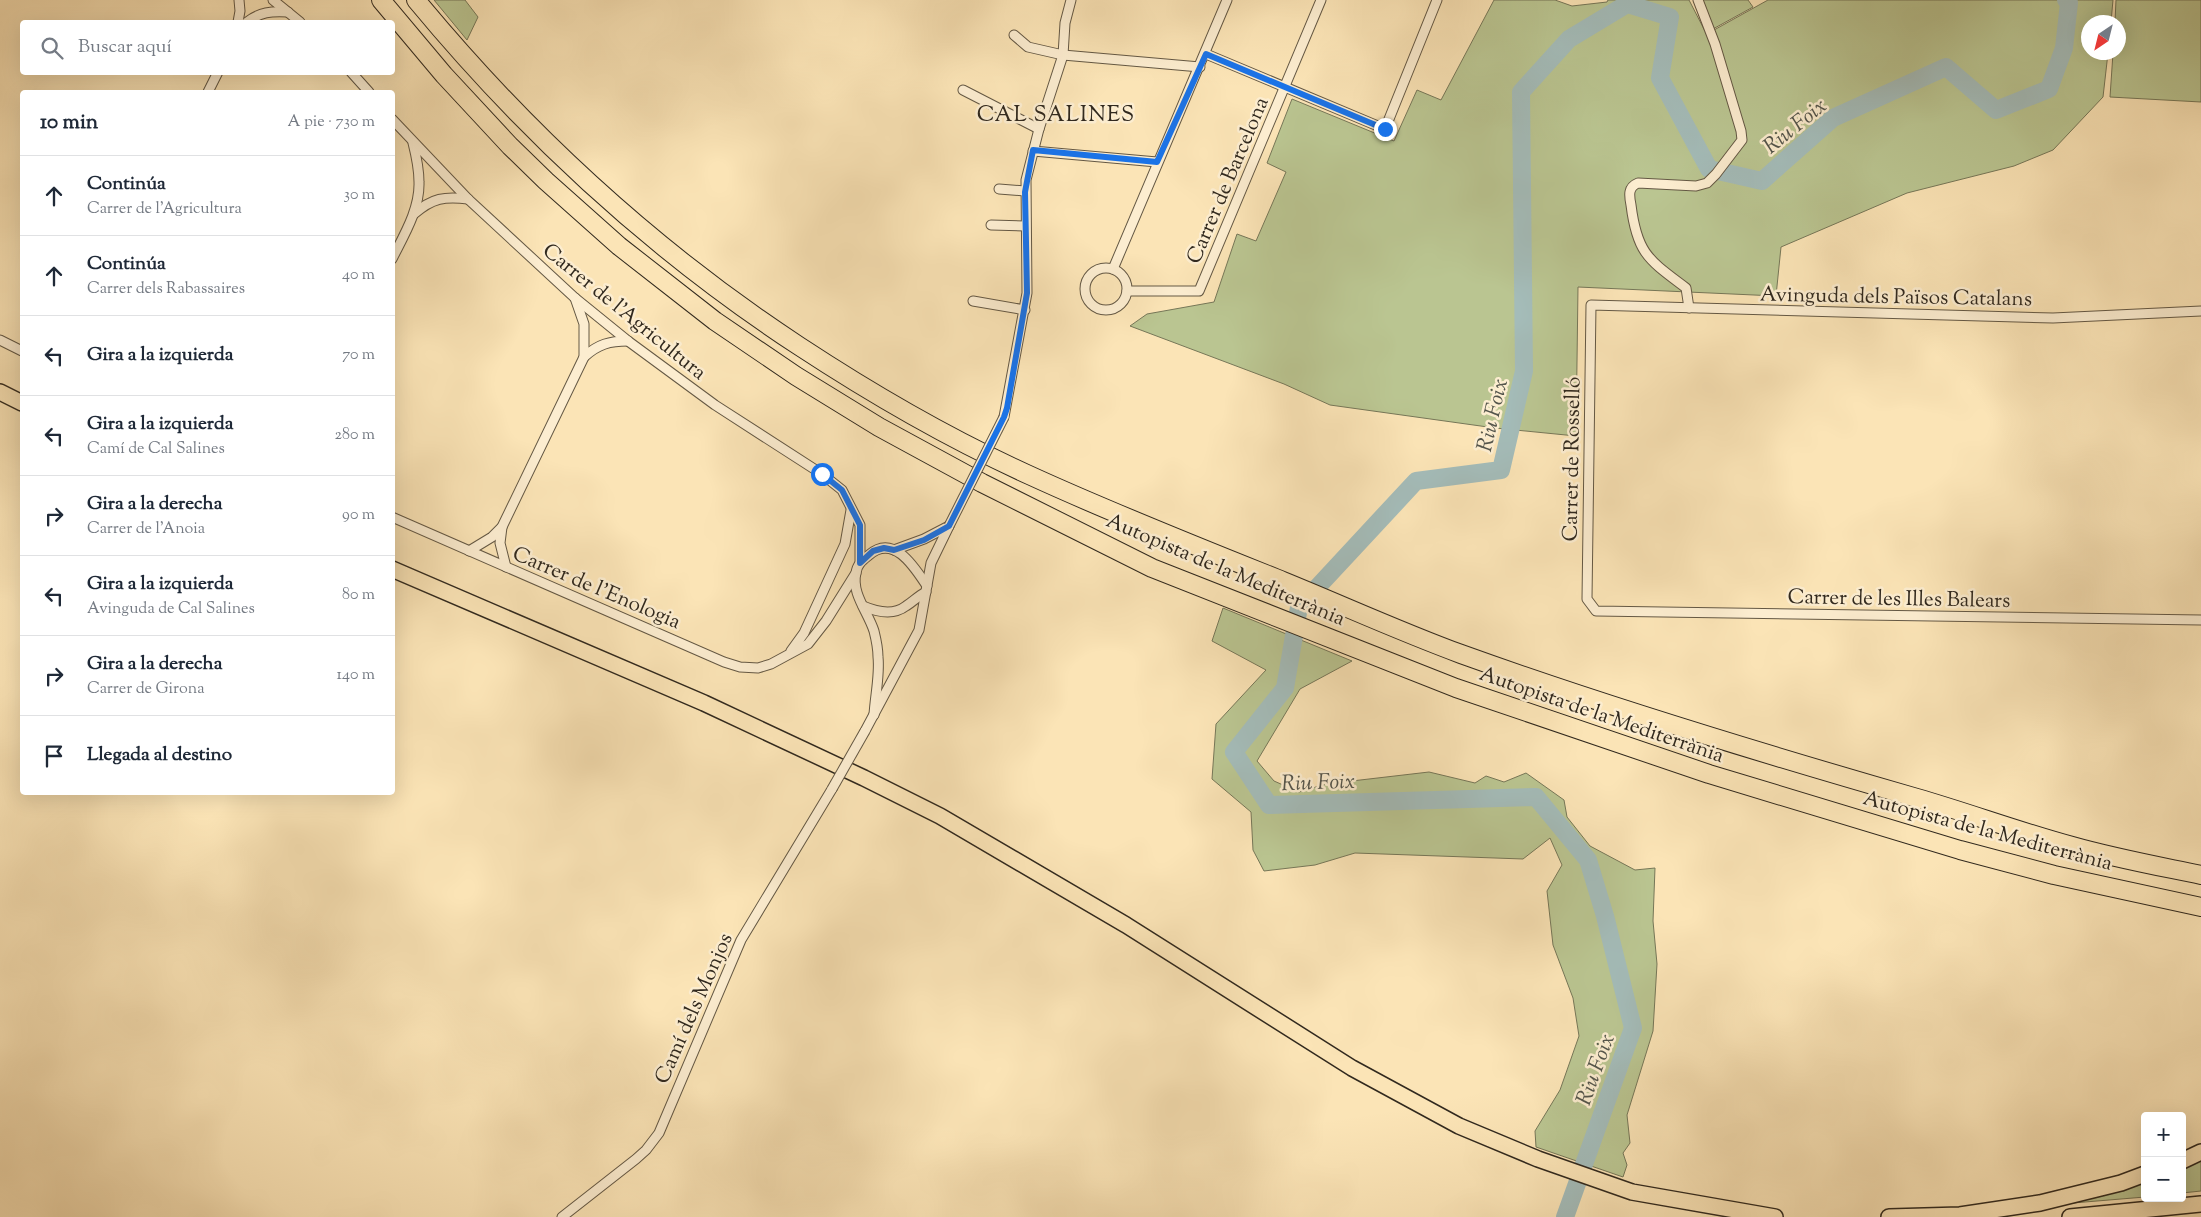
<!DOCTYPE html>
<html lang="es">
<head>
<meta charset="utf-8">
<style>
	body { margin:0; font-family:"Sorts Mill Goudy",serif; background:#f2f2f3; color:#1f2937 }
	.controls { position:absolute; right:15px; bottom:15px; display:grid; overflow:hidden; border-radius:5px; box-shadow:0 5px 20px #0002 }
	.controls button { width:45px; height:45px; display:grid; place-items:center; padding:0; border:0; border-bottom:1px solid #e0e1e3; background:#fff; color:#1f2937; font:25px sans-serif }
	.compass { position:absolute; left:2081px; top:15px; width:45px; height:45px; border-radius:50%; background:#fff; box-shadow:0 5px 20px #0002; rotate:215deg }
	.stop { position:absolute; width:15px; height:15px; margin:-11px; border:4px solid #1a73e8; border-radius:50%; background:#fff }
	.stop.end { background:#1a73e8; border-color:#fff; box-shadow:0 1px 5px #0008 }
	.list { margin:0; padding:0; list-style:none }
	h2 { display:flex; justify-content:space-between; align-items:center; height:65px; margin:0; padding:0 20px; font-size:21px }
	h2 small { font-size:16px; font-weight:400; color:#747a83 }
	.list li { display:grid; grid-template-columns:32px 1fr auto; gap:15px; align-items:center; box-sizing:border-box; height:80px; padding:0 20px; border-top:1px solid #e0e1e3 }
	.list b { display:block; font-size:19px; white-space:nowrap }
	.list p { margin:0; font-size:16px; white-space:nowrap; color:#747a83 }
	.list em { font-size:16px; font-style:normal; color:#747a83 }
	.icon { flex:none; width:28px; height:28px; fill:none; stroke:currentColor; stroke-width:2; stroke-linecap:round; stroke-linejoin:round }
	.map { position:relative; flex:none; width:2201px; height:1217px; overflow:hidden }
	.search { position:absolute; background:#fff; box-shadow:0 5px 20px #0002; left:20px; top:20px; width:375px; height:55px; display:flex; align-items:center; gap:12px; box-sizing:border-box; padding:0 18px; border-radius:5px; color:#747a83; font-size:19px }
	.panel { position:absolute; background:#fff; box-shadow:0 5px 20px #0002; left:20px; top:90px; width:375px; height:705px; border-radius:5px }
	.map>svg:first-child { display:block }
	.green { fill:#bac591; stroke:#767758 }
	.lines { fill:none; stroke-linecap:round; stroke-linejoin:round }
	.river { stroke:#a4bcb9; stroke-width:18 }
	.minor-casing { stroke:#645844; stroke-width:11 }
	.trunk-casing { stroke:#31291e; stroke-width:18 }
	.motorway-casing { stroke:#31291e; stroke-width:20 }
	.minor { stroke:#fcedd0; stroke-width:9 }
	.trunk { stroke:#fbe4b6; stroke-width:15 }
	.motorway { stroke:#fbe4b6; stroke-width:18 }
	.minor-bridge-casing { stroke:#645844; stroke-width:11; stroke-linecap:butt }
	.minor-bridge { stroke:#fcedd0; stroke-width:9 }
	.route { stroke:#1a73e8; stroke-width:6 }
	.labels { text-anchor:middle; stroke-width:5; stroke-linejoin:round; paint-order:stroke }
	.street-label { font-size:21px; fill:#31291e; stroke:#fcedd0 }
	.neighbourhood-label { font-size:22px; letter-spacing:1px; fill:#31291e; stroke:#fcedd0 }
	.water-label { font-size:22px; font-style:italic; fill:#54554c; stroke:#fcedd0 }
</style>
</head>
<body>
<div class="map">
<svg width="2201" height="1217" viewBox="0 0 2201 1217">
	<rect width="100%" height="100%" fill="#fbe4b6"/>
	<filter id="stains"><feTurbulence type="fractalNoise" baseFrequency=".004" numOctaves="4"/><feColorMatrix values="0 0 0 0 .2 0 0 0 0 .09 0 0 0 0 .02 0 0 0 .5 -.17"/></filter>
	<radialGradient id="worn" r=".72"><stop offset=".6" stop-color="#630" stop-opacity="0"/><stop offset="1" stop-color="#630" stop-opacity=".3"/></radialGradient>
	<!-- green -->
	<g class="green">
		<path d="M434,0h31l13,17 -11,23z"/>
		<path d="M1494,0h61l17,6 35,-4 1,-2h81l16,31 9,-1 54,-30h345l-2,22h-23v30l20,1 -5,44 -50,53 -39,16 -107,27 -126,54 -5,49 -198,-9 -2,149 -81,-8 -165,-23 -46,-21 -154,-58 17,-12 67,-12 23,-68 19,7 30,-69 -19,-9 25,-64 102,42 23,-51 24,10z"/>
		<path d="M1702,0h46l5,7 -40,22z"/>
		<path d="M2116,0h85v102l-91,-5 3,-44 5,-1v-30h-3z"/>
		<path d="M1223,608l129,53 -52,28 -43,72 17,20 25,11 27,-8 103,-12 46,11 11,-7 18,6 22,-9 38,27 3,17 23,29 45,24 20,-2 -2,53 4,43 -4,67 -26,84 3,28 -7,10 4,12 -4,12 -87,-30 -1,-16 25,-41 19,-54 -6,-38 -20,-53 -6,-54 15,-26 -12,-27 -27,21 -168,-6 -40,12 -51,6 -11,-21 -2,-38 -39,-33 4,-55 50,-54 -54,-29z"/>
		<path d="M2201,1159v32l-19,2v-26z"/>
		<path d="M2145,1180v17l-72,6z"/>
	</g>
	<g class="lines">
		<!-- river -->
		<path class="river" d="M1565,1217l68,-189 -28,-112 -17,-56 -52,-63 -267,8 -35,-53 51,-64 14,-81 117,-126 85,-11 23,-99 -3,-279 48,-53 58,-35 43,13 -10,61 49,91 53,12 71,-63 113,-51 50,43 53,-21 15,-41 5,-45 -3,-3"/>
		<defs>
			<g id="minor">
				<path d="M273,0l27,22"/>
				<path d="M238,22l2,-11 -1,-11"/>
				<path d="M247,22c13,-10 24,-11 41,-10"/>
				<path d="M1014,35l14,12 35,8 137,12"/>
				<path d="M1206,54l179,75 52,-129"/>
				<path d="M351,72l18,20"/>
				<path d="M963,90l76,39"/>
				<path d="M208,92l10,-20"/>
				<path d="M392,119l76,80 107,99 53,43 87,64 107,69 20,16 18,35v38"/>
				<path d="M1033,151l124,11"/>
				<path d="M999,189l26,2"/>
				<path d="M414,214c18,-16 31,-18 54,-15"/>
				<path d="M991,225l34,1"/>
				<path d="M392,259c12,-24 28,-50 27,-77 0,-13 -3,-27 -6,-39"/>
				<circle cx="1106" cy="289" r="21"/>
				<path d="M1113,269l114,-269"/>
				<path d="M1127,291h72l122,-291"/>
				<path d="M973,301l52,9"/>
				<path d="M1689,308l-3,-20c-37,-28 -49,-34 -55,-83 -2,-10 -3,-18 7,-22l58,3 11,-3 9,-9 26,-34 -1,-9 -26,-87 -17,-44"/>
				<path d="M2201,311l-148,7 -462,-13 -4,294 9,12 605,9"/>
				<path d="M0,340l22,11"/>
				<path d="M584,357c14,-13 26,-16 44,-16"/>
				<path d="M1004,417l23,-124 -1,-113 13,-51 24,-74 2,-32 6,-23"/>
				<path d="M392,517l332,145 16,5 18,1 13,-4 37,-20 18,-23 30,-48"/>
				<path d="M502,527l-2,16 6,24"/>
				<path d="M894,550l30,-11 25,-13"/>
				<path d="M469,551l23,-14 10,-10 82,-170v-33l-9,-26"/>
				<path d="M863,606c14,6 30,10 43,0 8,-5 12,-10 20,-14"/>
				<path d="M791,651l13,-18 41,-89 6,-34"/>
				<path d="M874,715c1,-19 6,-40 4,-58 0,-8 -2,-18 -4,-26 -6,-19 -23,-38 -18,-58 1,-9 7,-13 13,-18 25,-22 46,13 58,31"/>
				<path d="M865,731l54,-101 12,-67 18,-37"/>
				<path d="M562,1217l74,-58 10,-9 13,-17 82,-193 91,-151"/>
			</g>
			<g id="trunk">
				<path d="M0,392l22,11"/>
				<path d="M392,569l312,134 160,75 76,38 186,109 226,143 107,58 79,33 94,33 143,25"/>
				<path d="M2182,1161l19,-9"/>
				<path d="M1889,1217l71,-2 80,-12 81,-20 24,-9"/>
				<path d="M2070,1217l131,-13"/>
			</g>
			<g id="motorway">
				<path d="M381,0l63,75 66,71 36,35 73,65 96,75 81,55 83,51 103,56 170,85 304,120 253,86 251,76 94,25 147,32"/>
				<path d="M416,0c110,133 238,251 383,346 73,48 151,93 230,129 83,38 169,72 254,106 59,24 118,51 178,73 150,54 303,100 456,144 52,15 103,34 155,48 42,12 86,20 129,29"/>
			</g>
		</defs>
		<!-- minor casing -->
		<use href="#minor" class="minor-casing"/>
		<!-- trunk casing -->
		<use href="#trunk" class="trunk-casing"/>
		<!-- motorway casing -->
		<use href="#motorway" class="motorway-casing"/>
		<!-- minor -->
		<use href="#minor" class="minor"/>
		<!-- trunk -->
		<use href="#trunk" class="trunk"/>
		<!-- motorway -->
		<use href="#motorway" class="motorway"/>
		<defs>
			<g id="minor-bridge">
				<path d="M949,526l55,-109"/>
				<path d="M832,789l33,-58"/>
			</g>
		</defs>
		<!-- minor-bridge casing -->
		<use href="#minor-bridge" class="minor-bridge-casing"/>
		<!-- minor-bridge -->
		<use href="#minor-bridge" class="minor-bridge"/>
	</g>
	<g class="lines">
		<!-- route -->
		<path class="route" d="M822,474l20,16 18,35v38l13,-12 11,-3 10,2 30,-10 25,-14 55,-109 3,-9 20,-115 -2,-101 8,-42 124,12 49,-108 179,75"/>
	</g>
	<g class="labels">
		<!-- street labels -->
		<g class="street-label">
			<text transform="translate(1227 180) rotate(-67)" y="7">Carrer de Barcelona</text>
			<text transform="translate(1896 296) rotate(1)" y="7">Avinguda dels Països Catalans</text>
			<text transform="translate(625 311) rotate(39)" y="7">Carrer de l'Agricultura</text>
			<text transform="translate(1571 459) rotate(-89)" y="7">Carrer de Rosselló</text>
			<text transform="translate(1226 569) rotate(23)" y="7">Autopista de la Mediterrània</text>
			<text transform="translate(597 587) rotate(23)" y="7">Carrer de l'Enologia</text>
			<text transform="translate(1899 598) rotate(1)" y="7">Carrer de les Illes Balears</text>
			<text transform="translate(1602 714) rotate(19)" y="7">Autopista de la Mediterrània</text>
			<text transform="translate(1988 830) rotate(15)" y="7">Autopista de la Mediterrània</text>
			<text transform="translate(693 1008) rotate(-66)" y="7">Camí dels Monjos</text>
		</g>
		<!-- neighbourhood labels -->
		<g class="neighbourhood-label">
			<text x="1056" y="121">CAL SALINES</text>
		</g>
		<!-- water labels -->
		<g class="water-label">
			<text transform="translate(1794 125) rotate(-39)" y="8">Riu Foix</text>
			<text transform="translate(1491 415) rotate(-77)" y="8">Riu Foix</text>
			<text transform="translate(1318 781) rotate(-2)" y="8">Riu Foix</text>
			<text transform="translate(1594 1069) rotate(-70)" y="8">Riu Foix</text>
		</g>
	</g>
	<rect width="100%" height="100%" filter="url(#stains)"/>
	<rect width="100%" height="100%" fill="url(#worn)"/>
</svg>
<div class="controls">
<button>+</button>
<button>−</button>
</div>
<svg class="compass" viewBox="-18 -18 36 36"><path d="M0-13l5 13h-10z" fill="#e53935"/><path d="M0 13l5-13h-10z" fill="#747a83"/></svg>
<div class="stop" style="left:822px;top:474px"></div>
<div class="stop end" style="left:1385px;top:129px"></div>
<div class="search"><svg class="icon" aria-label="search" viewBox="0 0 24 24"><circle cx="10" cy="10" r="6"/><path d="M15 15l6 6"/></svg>Buscar aquí</div>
<section class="panel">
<h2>10 min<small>A pie · 730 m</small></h2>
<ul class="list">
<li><svg class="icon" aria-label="ahead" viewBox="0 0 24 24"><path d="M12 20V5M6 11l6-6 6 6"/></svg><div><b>Continúa</b><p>Carrer de l'Agricultura</p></div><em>30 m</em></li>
<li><svg class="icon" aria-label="ahead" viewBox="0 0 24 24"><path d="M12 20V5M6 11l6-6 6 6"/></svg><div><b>Continúa</b><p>Carrer dels Rabassaires</p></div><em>40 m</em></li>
<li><svg class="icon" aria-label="left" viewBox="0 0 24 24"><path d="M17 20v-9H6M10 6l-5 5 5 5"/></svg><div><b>Gira a la izquierda</b></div><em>70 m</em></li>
<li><svg class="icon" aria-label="left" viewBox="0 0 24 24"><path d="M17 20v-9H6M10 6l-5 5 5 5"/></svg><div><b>Gira a la izquierda</b><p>Camí de Cal Salines</p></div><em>280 m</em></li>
<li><svg class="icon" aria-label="right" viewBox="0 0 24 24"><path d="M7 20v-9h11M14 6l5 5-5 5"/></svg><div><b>Gira a la derecha</b><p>Carrer de l'Anoia</p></div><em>90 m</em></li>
<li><svg class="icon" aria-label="left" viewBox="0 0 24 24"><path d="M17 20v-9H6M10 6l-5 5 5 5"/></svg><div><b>Gira a la izquierda</b><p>Avinguda de Cal Salines</p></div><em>80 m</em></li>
<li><svg class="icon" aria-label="right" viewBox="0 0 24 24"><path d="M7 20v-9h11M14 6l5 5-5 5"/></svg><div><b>Gira a la derecha</b><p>Carrer de Girona</p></div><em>140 m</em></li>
<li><svg class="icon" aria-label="arrive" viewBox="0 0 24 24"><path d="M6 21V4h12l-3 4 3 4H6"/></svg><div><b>Llegada al destino</b></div></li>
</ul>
</section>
</div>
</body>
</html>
